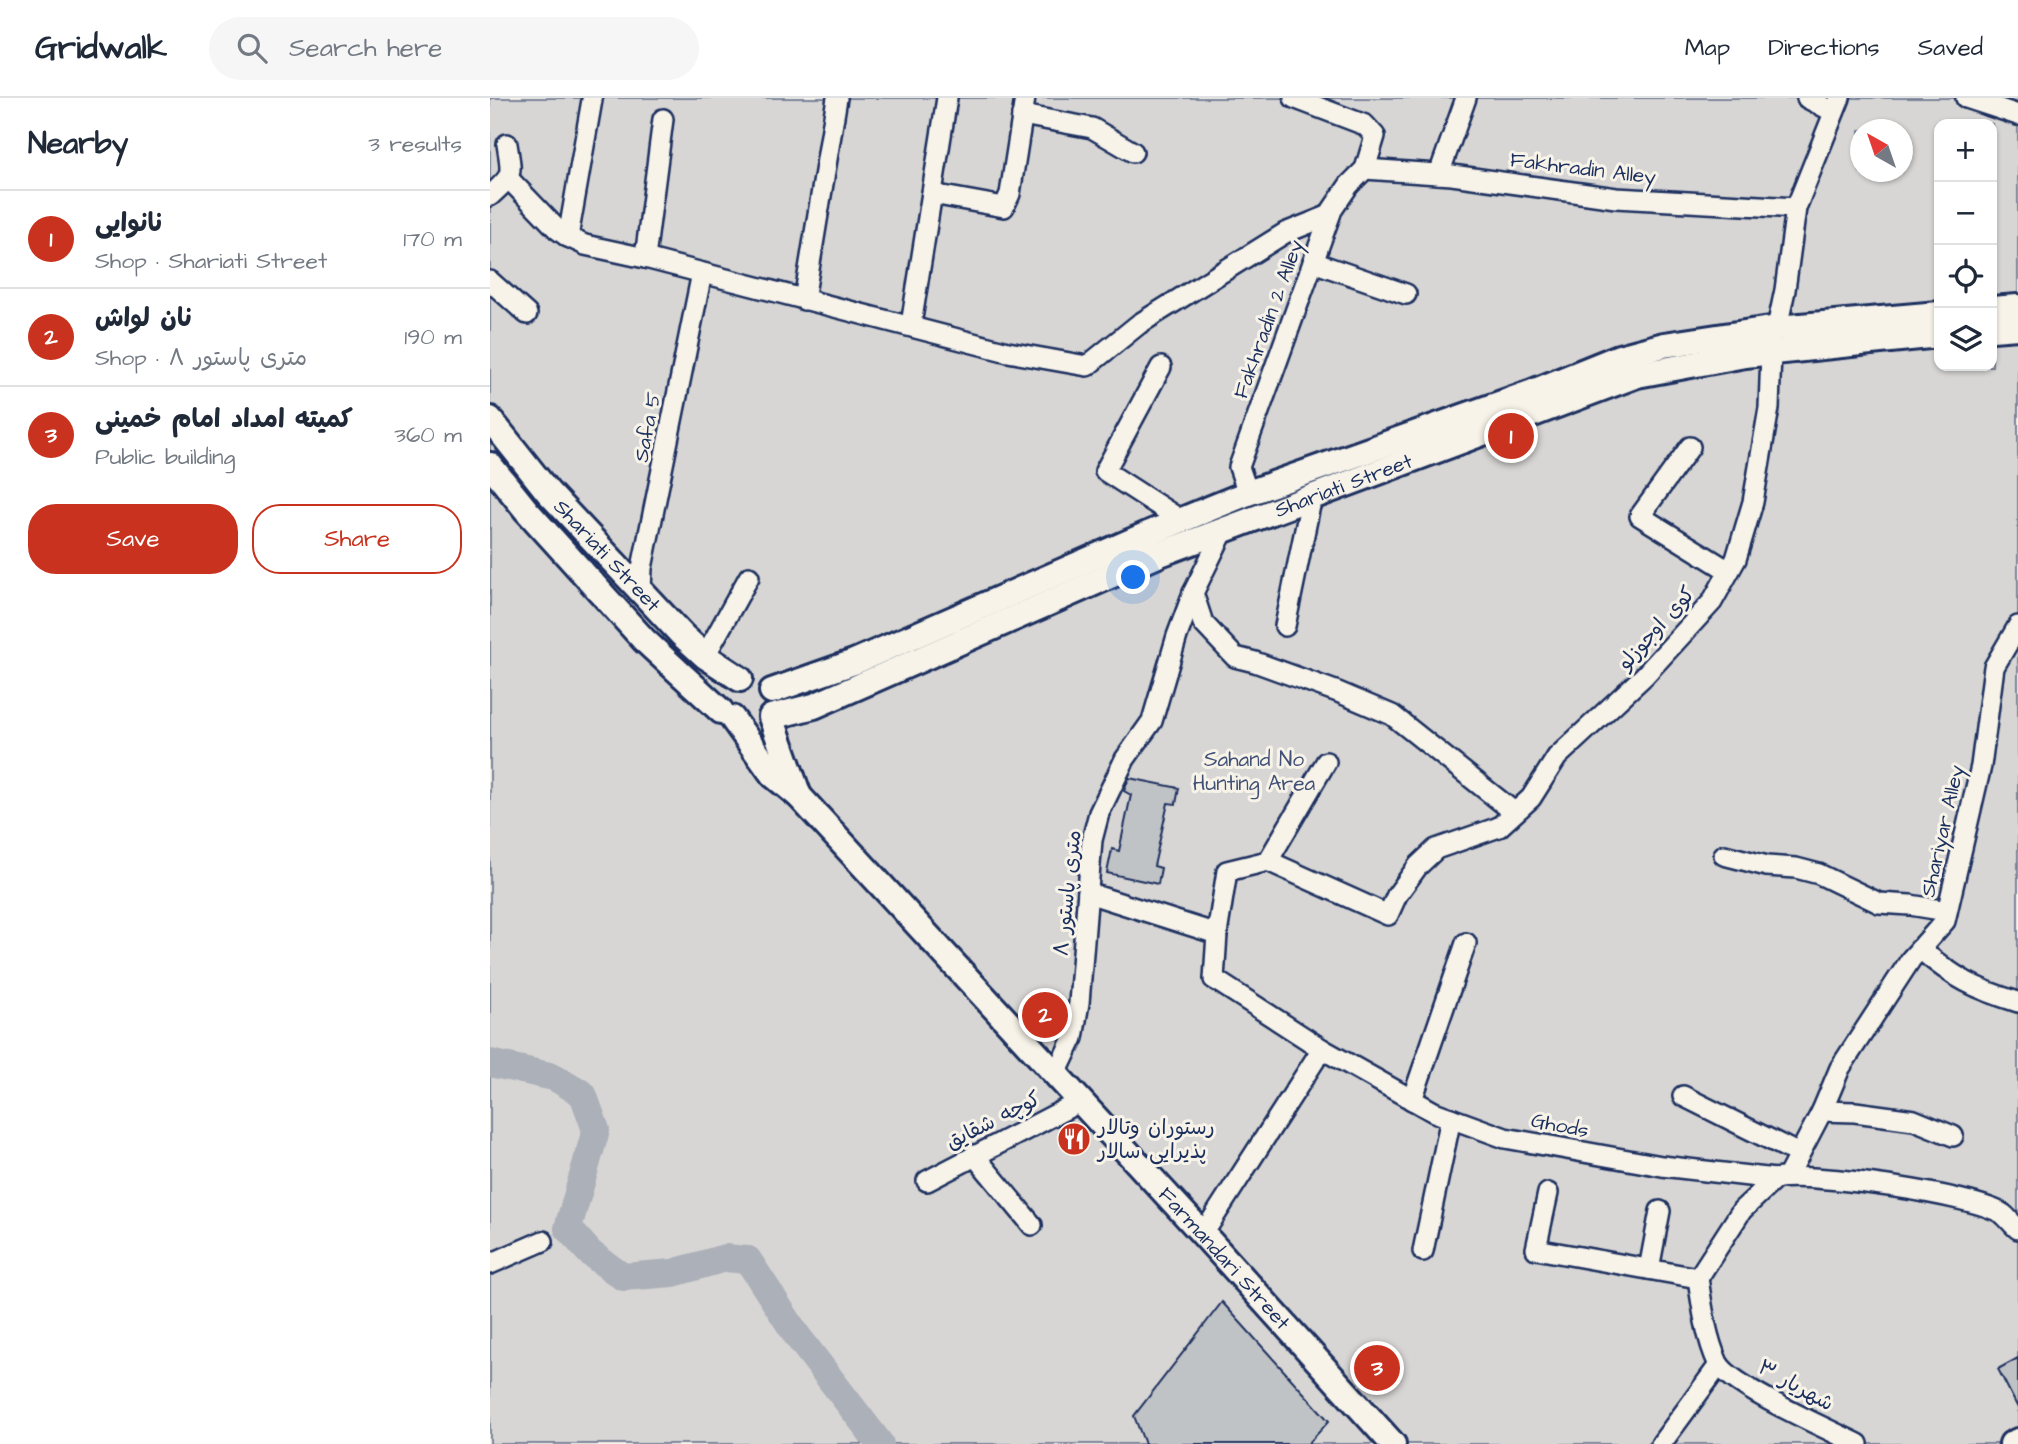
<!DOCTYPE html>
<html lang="en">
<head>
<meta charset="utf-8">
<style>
	body { margin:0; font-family:"Architects Daughter","Playpen Sans Arabic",sans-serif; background:#f6f6f7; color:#1f2937 }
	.controls { position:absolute; right:21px; top:21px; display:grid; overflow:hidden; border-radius:14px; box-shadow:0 2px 5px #0004 }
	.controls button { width:63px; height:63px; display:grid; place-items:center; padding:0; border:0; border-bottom:2px solid #e0e1e3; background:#fff; color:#1f2937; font:35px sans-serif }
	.compass { position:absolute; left:1360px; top:21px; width:63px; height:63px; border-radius:50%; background:#fff; box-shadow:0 2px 5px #0004; rotate:320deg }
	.you { position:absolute; left:644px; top:480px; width:24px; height:24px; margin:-18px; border:5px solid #fff; border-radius:50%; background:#1a73e8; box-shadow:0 0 0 10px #1a73e833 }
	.badge { display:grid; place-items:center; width:46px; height:46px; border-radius:50%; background:#c8321e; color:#fff; font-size:23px; font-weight:700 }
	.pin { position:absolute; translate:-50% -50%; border:4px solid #fff; box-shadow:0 2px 7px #0006 }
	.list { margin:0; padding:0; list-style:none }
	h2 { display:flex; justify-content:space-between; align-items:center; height:91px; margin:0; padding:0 28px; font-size:30px }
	h2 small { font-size:23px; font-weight:400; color:#747a83 }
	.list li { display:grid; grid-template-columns:46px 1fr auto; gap:21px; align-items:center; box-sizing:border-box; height:98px; padding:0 28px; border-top:2px solid #e0e1e3 }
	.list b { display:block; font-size:26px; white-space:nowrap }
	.list p { margin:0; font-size:23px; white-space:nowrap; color:#747a83 }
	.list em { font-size:23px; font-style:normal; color:#747a83 }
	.actions { display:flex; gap:14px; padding:21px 28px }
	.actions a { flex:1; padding:16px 0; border:2px solid #c8321e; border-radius:28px; text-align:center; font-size:24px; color:#c8321e }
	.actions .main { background:#c8321e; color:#fff }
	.icon { flex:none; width:38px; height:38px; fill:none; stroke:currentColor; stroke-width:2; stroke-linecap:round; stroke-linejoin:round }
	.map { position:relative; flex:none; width:1528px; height:1346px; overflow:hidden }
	header { display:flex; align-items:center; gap:42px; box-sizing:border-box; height:98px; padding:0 35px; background:#fff; border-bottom:2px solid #e0e1e3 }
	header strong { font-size:33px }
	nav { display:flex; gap:38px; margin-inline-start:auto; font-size:24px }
	.search { width:490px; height:63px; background:#f6f6f7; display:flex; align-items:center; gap:18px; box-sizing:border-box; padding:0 24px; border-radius:38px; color:#747a83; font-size:26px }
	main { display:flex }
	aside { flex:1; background:#fff }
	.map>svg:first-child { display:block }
	.green { fill:#d7d6d4; stroke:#798299; stroke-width:2; fill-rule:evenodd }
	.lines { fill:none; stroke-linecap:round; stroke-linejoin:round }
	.river { stroke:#acb0b9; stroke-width:28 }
	.building { fill:#c0c3c5; stroke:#1b2f5e; stroke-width:2 }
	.minor-casing { stroke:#1b2f5e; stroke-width:24 }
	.major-casing { stroke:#1b2f5e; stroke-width:30 }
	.minor { stroke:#f7f3e8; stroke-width:19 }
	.major { stroke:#f7f3e8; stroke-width:24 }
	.labels { text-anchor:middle; stroke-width:6; stroke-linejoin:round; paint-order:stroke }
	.street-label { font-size:21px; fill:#1b2f5e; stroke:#f7f3e8 }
	.park-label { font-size:21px; fill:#415076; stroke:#f7f3e8 }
	.poi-label { font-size:21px; fill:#1b2f5e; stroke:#f7f3e8; text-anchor:start }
</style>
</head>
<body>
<header>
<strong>Gridwalk</strong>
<div class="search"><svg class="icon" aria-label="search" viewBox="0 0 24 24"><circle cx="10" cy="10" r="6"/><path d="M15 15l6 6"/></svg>Search here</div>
<nav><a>Map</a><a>Directions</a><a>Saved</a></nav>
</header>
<main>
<aside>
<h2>Nearby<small>3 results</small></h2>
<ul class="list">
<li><span class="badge">1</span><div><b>نانوایی</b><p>Shop · Shariati Street</p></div><em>170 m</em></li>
<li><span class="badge">2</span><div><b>نان لواش</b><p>Shop · ۸ متری پاستور</p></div><em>190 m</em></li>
<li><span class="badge">3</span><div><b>کمیته امداد امام خمینی</b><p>Public building</p></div><em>360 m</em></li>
</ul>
<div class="actions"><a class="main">Save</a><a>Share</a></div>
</aside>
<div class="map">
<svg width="1528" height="1346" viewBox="0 0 1528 1346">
	<rect width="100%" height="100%" fill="#f7f3e8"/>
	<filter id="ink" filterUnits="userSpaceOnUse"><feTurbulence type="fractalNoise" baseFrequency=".0143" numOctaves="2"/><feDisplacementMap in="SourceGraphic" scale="14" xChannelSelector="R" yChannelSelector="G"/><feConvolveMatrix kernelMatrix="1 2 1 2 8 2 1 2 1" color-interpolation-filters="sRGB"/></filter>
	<g filter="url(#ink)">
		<!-- green -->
		<path class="green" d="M0,0h1528v1346h-1528zM1449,26h53v242h-53zM1370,32h42v42h-42z"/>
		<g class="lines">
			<!-- river -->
			<path class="river" d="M0,965l64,14 29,17 13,36 -28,98 22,25 33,24 50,-4 52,-15 23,2 50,77 82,107"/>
		</g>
		<!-- building -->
		<g class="building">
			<path d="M639,680l50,10 -3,16 -8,-1 -14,63 7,2 -3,16 -51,-11 5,-24 7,2 12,-56 -7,-4z"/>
			<path d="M732,1204l107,119 -21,23h-163l-11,-28z"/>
			<path d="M1528,1260v50l-20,-39z"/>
		</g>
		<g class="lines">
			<defs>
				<g id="minor">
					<path d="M1317,0l27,14"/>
					<path d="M1476,0l52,17"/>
					<path d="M532,17l70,13 41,24"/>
					<path d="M875,71l87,6 164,23 180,10"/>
					<path d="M949,76l27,-76"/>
					<path d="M19,81l48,50 11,8 17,8 60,13 363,94 79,14 52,-42 146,-91 45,-18"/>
					<path d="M442,96l72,13 6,-13 15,-96"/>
					<path d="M0,98c24,-22 22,-20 17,-52"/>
					<path d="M78,139l24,-137"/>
					<path d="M155,160l18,-139"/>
					<path d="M823,164l93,32"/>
					<path d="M0,183l37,33"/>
					<path d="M314,202l33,-202"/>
					<path d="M421,227l36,-227"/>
					<path d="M1287,230l8,-38 11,-82 44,-110"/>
					<path d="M671,269l-56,104 76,49"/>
					<path d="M1200,349l-50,69 89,55"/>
					<path d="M758,395l-9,-26 93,-257 17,-25 16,-16 10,-33 -10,-11 -71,-27"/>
					<path d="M151,492l1,-22 60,-295"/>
					<path d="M703,495l10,30 32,34 20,5 83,30 54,23 122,97"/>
					<path d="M795,528l27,-130"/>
					<path d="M215,558l44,-79"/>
					<path d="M1234,757l43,11 29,2 23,6 60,29 31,2 37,6"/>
					<path d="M778,763l58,-99"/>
					<path d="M598,795l129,41 -3,45 108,70"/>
					<path d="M727,836l10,-63 41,-10 120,54 9,-20 21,-29 18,-17 63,-22 32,-29 26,-41 87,-81 68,-74 24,-43 17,-57 16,-94 2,-56"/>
					<path d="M1430,851c34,29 55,40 98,53"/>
					<path d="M566,976l17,-36 6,-35 13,-163 7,-27 26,-54 27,-38 25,-85 16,-43 31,-63"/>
					<path d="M1193,998l116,58"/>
					<path d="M922,1002l54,-157"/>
					<path d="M1332,1013l33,1 59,8 39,16"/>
					<path d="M484,1057l58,70"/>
					<path d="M1298,1078l34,-65 18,-43 71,-109 34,-38 36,-155 13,-99 24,-41"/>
					<path d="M437,1083l154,-80"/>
					<path d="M1058,1095l-12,56 162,29"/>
					<path d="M713,1136l119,-185 112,63 71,26 157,28 113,13c33,-8 200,16 228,35 5,4 10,11 15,15"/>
					<path d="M933,1153l28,-133"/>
					<path d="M0,1166l53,-23"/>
					<path d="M1159,1171l11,-58"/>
					<path d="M1208,1180c4,28 8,59 20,85 13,24 112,67 140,81"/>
					<path d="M1208,1180l44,-68 33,-31"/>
					<path d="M1171,1346l58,-79"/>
				</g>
				<g id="major">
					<path d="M1502,211l26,-2"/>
					<path d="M1502,231l26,-2"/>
					<path id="s1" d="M0,321l58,73 134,143 23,21 35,23"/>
					<path d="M0,367l37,46 117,129 77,71"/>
					<path d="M282,593l82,-29 296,-129 98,-40 282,-100 89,-36 45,-12 113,-17 162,-14"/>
					<path id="s2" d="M242,620l41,57 26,21 404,438 190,210"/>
					<path id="s3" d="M309,698l-28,-79 43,-11 346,-152 477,-179 108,-20 194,-20"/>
					<path d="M1522,1346l6,-3"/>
				</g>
			</defs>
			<!-- minor casing -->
			<use href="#minor" class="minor-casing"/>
			<!-- major casing -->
			<use href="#major" class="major-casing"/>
			<!-- minor -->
			<use href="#minor" class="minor"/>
			<!-- major -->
			<use href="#major" class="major"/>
		</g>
	</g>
	<!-- icons -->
	<defs>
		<symbol id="restaurant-disc" viewBox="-11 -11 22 22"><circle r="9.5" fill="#c8321e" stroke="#f7f3e8"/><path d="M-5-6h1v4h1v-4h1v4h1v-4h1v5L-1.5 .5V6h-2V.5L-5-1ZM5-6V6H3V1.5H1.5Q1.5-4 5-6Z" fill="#fff"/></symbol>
	</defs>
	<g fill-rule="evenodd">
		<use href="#restaurant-disc" x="565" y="1022" width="38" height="38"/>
	</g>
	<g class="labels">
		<!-- street labels -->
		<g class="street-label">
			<text transform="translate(1093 70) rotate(7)" y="7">Fakhradin Alley</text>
			<text transform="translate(778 221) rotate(-70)" y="7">Fakhradin 2 Alley</text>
			<text transform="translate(157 329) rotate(-79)" y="7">Safa 5</text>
			<text dy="7" stroke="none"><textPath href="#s3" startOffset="702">Shariati Street</textPath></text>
			<text dy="7" stroke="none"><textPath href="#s1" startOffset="180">Shariati Street</textPath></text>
			<text transform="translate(1166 530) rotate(-48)" y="7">کوی اوجوزلو</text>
			<text transform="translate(1452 733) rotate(-77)" y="7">Shariyar Alley</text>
			<text transform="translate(577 795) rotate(-84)" y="7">۸ متری پاستور</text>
			<text transform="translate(503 1022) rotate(-27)" y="7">کوچه شقایق</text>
			<text transform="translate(1070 1027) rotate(11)" y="7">Ghods</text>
			<text dy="7" stroke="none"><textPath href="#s2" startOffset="732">Farmandari Street</textPath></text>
			<text transform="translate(1306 1287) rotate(29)" y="7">شهریار ۳</text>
		</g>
		<!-- park labels -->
		<g class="park-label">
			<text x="764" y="668">Sahand No<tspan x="764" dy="24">Hunting Area</tspan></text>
		</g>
		<!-- poi labels -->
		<g class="poi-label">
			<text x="608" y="1036">رستوران وتالار<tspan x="608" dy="24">پذیرایی سالار</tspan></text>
		</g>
	</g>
</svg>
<div class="controls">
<button>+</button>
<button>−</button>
<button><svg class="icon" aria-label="locate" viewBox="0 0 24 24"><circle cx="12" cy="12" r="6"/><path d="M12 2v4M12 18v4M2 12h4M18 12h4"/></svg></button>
<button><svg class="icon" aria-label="layers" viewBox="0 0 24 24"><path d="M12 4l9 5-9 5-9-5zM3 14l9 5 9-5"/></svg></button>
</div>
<svg class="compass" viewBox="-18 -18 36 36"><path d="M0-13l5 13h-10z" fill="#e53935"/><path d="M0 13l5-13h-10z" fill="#747a83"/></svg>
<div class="you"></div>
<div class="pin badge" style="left:1021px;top:338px">1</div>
<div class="pin badge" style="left:555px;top:917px">2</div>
<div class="pin badge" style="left:887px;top:1270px">3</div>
</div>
</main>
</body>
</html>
